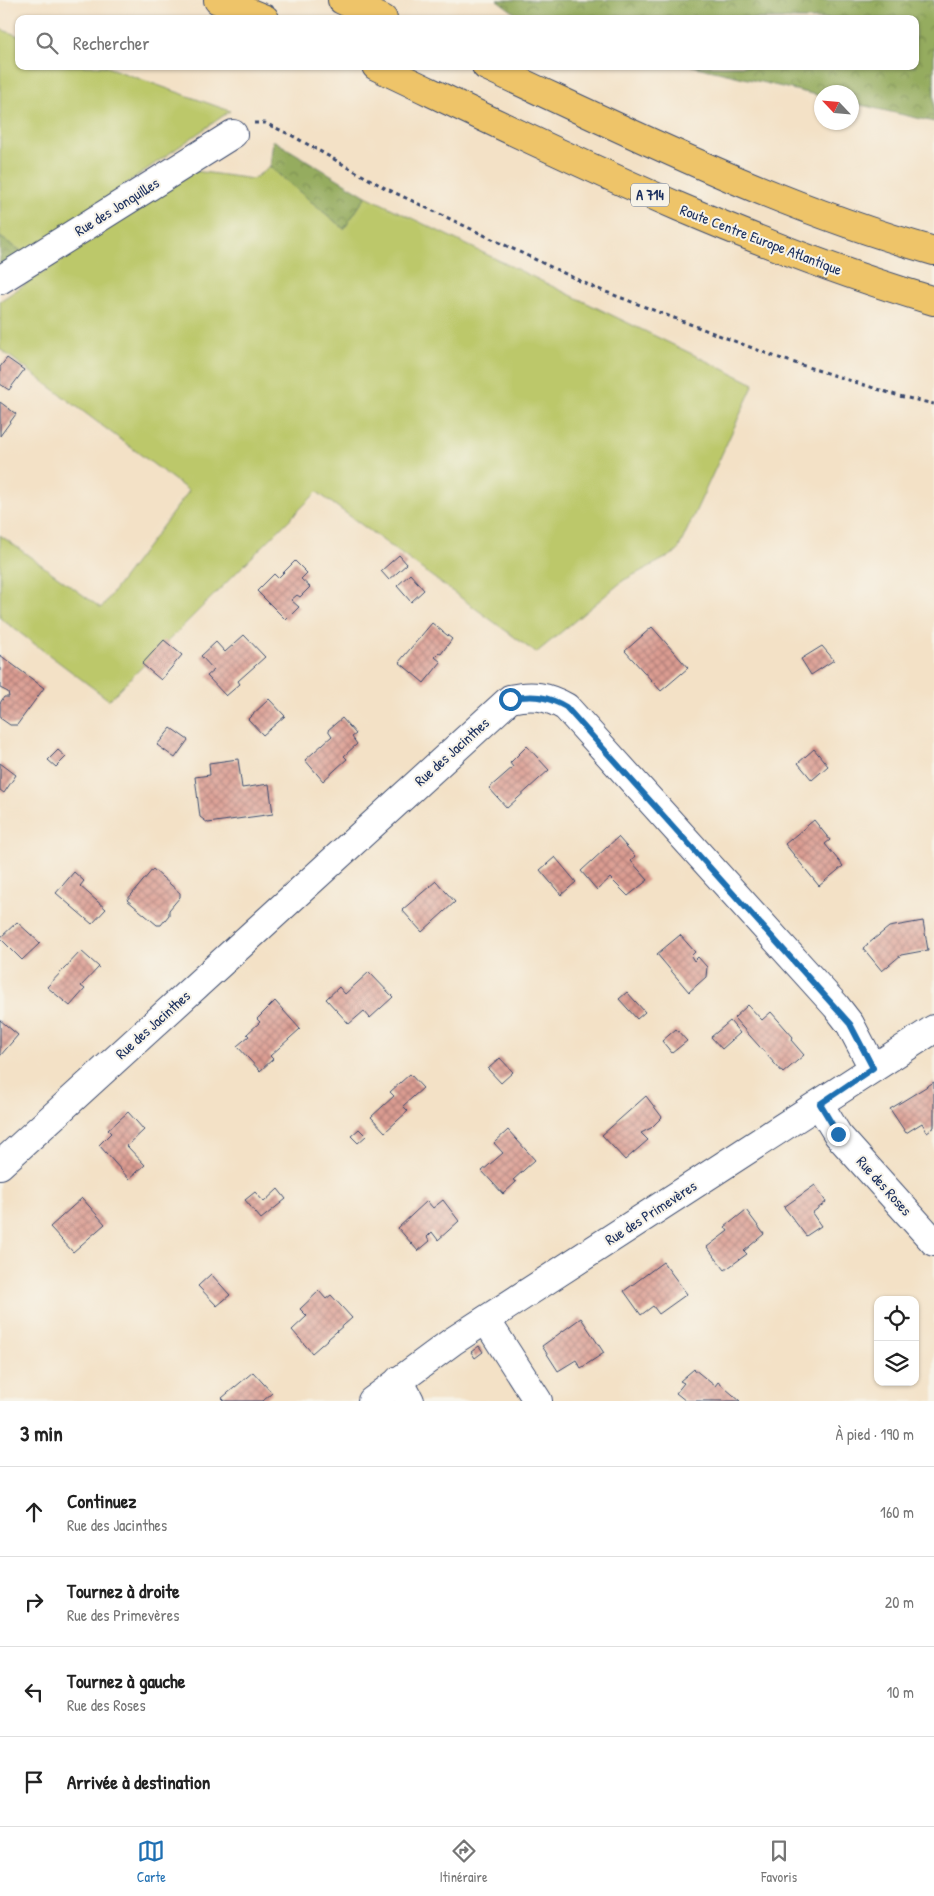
<!DOCTYPE html>
<html lang="fr">
<head>
<meta charset="utf-8">
<style>
	body { margin:0; font-family:"Patrick Hand",sans-serif; background:#f6f6f6; color:#222 }
	.controls { position:absolute; right:15px; bottom:15px; display:grid; overflow:hidden; border-radius:10px; box-shadow:0 1px 4px #0004 }
	.controls button { width:45px; height:45px; display:grid; place-items:center; padding:0; border:0; border-bottom:1px solid #e0e0e0; background:#fff; color:#222; font:25px sans-serif }
	.compass { position:absolute; left:814px; top:85px; width:45px; height:45px; border-radius:50%; background:#fff; box-shadow:0 1px 4px #0004; rotate:296deg }
	.stop { position:absolute; width:15px; height:15px; margin:-11px; border:4px solid #1f6fb2; border-radius:50%; background:#fff }
	.stop.end { background:#1f6fb2; border-color:#fff; box-shadow:0 1px 5px #0008 }
	.list { margin:0; padding:0; list-style:none }
	h2 { display:flex; justify-content:space-between; align-items:center; height:65px; margin:0; padding:0 20px; font-size:21px }
	h2 small { font-size:16px; font-weight:400; color:#767676 }
	.list li { display:grid; grid-template-columns:32px 1fr auto; gap:15px; align-items:center; box-sizing:border-box; height:90px; padding:0 20px; border-top:1px solid #e0e0e0 }
	.list b { display:block; font-size:19px; white-space:nowrap }
	.list p { margin:0; font-size:16px; white-space:nowrap; color:#767676 }
	.list em { font-size:16px; font-style:normal; color:#767676 }
	.icon { flex:none; width:28px; height:28px; fill:none; stroke:currentColor; stroke-width:2; stroke-linecap:round; stroke-linejoin:round }
	.map { position:relative; flex:none; width:934px; height:1401px; overflow:hidden }
	.search { position:absolute; background:#fff; box-shadow:0 1px 4px #0004; left:15px; right:15px; top:15px; height:55px; display:flex; align-items:center; gap:12px; box-sizing:border-box; padding:0 18px; border-radius:10px; color:#767676; font-size:19px }
	.sheet { height:425px; background:#fff }
	nav { display:flex; justify-content:space-around; align-items:center; box-sizing:border-box; height:70px; border-top:1px solid #e0e0e0; background:#fff; font-size:14px; color:#767676 }
	nav a { display:grid; justify-items:center; gap:2px }
	nav .on { color:#1f6fb2 }
	.map>svg:first-child { display:block }
	.green { fill:#bcc86a; stroke:#6c7c64 }
	.forest { fill:url(#forest-crowns); stroke:#586e5e }
	.building { fill:url(#building-cross-hatch) }
	.lines { fill:none; stroke-linecap:round; stroke-linejoin:round }
	.minor-casing { stroke:#3b4a6e; stroke-width:30 }
	.highway-casing { stroke:#3b4a6e; stroke-width:30 }
	.path { stroke:#3b4a6e; stroke-width:3; stroke-dasharray:4 4; stroke-linecap:butt }
	.minor { stroke:#fff; stroke-width:28 }
	.highway { stroke:#eec469; stroke-width:28 }
	.route { stroke:#1f6fb2; stroke-width:6 }
	.labels { text-anchor:middle; stroke-width:4; stroke-linejoin:round; paint-order:stroke }
	.shield { fill:#f7f3e8; stroke:#5d6a87; stroke-width:1 }
	.shield-label { font-size:14px; font-weight:bold; fill:#1b2f5e }
	.street-label { font-size:15px; fill:#1b2f5e; stroke:#f7f3e8 }
</style>
</head>
<body>
<div class="map">
<svg width="934" height="1401" viewBox="0 0 934 1401">
	<defs>
		<pattern id="forest-crowns" width="20" height="18" patternUnits="userSpaceOnUse" patternTransform="scale(1.25)"><rect width="20" height="18" fill="#95ac5e"/><path d="M2 6a3 3 0 1 1 6 0M12 15a3 3 0 1 1 6 0" fill="none" stroke="#798c51"/></pattern>
		<pattern id="building-cross-hatch" width="8" height="8" patternUnits="userSpaceOnUse" patternTransform="scale(1.25)"><rect width="8" height="8" fill="#db9c91"/><path d="M0 0l8 8M0 8l8-8" fill="none" stroke="#b1807a"/></pattern>
	</defs>
	<rect width="100%" height="100%" fill="#f7f3e8"/>
	<filter id="ink" filterUnits="userSpaceOnUse"><feTurbulence type="fractalNoise" baseFrequency=".02" numOctaves="2"/><feDisplacementMap in="SourceGraphic" scale="10" xChannelSelector="R" yChannelSelector="G"/><feConvolveMatrix kernelMatrix="1 2 1 2 8 2 1 2 1" color-interpolation-filters="sRGB"/></filter>
	<filter id="wash" filterUnits="userSpaceOnUse"><feTurbulence type="fractalNoise" baseFrequency=".0096" numOctaves="4" result="noise"/><feDisplacementMap in="SourceGraphic" scale="20" xChannelSelector="R" yChannelSelector="G"/><feGaussianBlur stdDeviation="1.12" result="paint"/><feColorMatrix in="noise" values="0 0 0 0 0 0 0 0 0 0 0 0 0 0 0 0 0 1.4 0 .05"/><feComposite in="paint" operator="in"/></filter>
	<g filter="url(#wash)">
		<rect width="100%" height="100%" fill="#f3e1c6"/>
		<!-- green -->
		<g class="green">
			<path d="M0,29l19,7v30h85l126,45 -204,143 -26,-17z"/>
			<path d="M270,167l74,62 22,-33 388,188 -77,168 -53,28 -88,73 -219,-161 -208,208 -109,-82v-83l101,73 88,-117 -189,-142v-48l195,-130 58,8z"/>
		</g>
		<!-- forest -->
		<g class="forest">
			<path d="M497,0h437v122l-82,-19v-11h-30l-1,4 -129,-30h223v-47h-392z"/>
			<path d="M273,140l93,56 -22,33 -74,-62z"/>
			<path d="M0,237l26,17 -26,16z"/>
		</g>
		<g id="blocks">
			<!-- building -->
			<g class="building">
				<path d="M7,358l17,12 -15,20 -9,-6v-17z"/>
				<path d="M0,402l16,12 -16,22z"/>
				<path d="M399,555l8,9 -18,16 -8,-9z"/>
				<path d="M295,561l12,12 -6,6 9,8 -10,10 -3,-2 -6,5 8,7 -13,13 -29,-29 17,-17 4,4z"/>
				<path d="M410,574l14,16 -13,12 -14,-16z"/>
				<path d="M432,623l20,16 -11,15 -2,-1 -4,4 6,5 -17,21 -25,-21z"/>
				<path d="M652,627l36,41 -27,23 -36,-40z"/>
				<path d="M244,635l21,22 -27,24 2,3 -14,12 -19,-20 7,-6 -13,-14 15,-14 9,10z"/>
				<path d="M164,640l18,15 -21,25 -19,-16z"/>
				<path d="M822,646l12,14 -23,15 -10,-16z"/>
				<path d="M0,655l44,33 -27,37h-7l-10,-7v-15l4,-6h5l-1,-5 -8,-4z"/>
				<path d="M269,699l16,17 -22,19 -15,-16z"/>
				<path d="M342,718l14,16 -4,3 5,7 -13,12 3,3 -24,22 -18,-21 27,-24 -4,-6z"/>
				<path d="M171,728l17,12 -13,18 -18,-13z"/>
				<path d="M527,746l22,24 -42,38 -18,-20 24,-21 -3,-4z"/>
				<path d="M814,749l14,17 -16,14 -14,-17z"/>
				<path d="M58,750l8,7 -10,10 -8,-7z"/>
				<path d="M238,759l4,29 27,-4 4,30 -65,9 -8,-6 -5,-40 15,-2 -1,-12z"/>
				<path d="M0,763l16,12 -12,18 -4,-3z"/>
				<path d="M814,820l16,20 -5,4 18,22 -24,20 -34,-42z"/>
				<path d="M618,837l17,19 -4,5 17,19 -20,16 -18,-18 -13,12 -16,-19z"/>
				<path d="M555,857l21,25 -15,13 -21,-25z"/>
				<path d="M153,869l27,24v4l-11,13v5l-8,10h-4l-30,-25z"/>
				<path d="M74,872l10,9 -4,5 26,23 -14,15 -36,-31z"/>
				<path d="M436,881l19,21 -33,30 -20,-22z"/>
				<path d="M923,921l5,29 -27,5 -19,16 -19,-23 26,-21z"/>
				<path d="M17,922l23,21 -18,17 -22,-22z"/>
				<path d="M680,935l15,17 -4,4 3,5 4,-4 9,10 -1,10 -17,15 -32,-38z"/>
				<path d="M81,951l18,16 -18,19 4,3 -15,17 -23,-19z"/>
				<path d="M369,972l24,25 -23,21 -6,-7 -15,13 -23,-25 13,-12 6,7z"/>
				<path d="M627,992l18,20 -8,7 -18,-20z"/>
				<path d="M275,1001l25,28 -30,27 3,3 -13,12 -23,-25 12,-10 -2,-2 13,-12 -3,-3z"/>
				<path d="M748,1005l14,15 9,-8 22,25 -2,3 13,15 -21,18 -49,-55z"/>
				<path d="M0,1020l18,15 -18,21z"/>
				<path d="M730,1021l10,12 -18,16 -11,-12z"/>
				<path d="M676,1029l11,12 -15,12 -10,-12z"/>
				<path d="M500,1058l13,14 -12,11 -13,-14z"/>
				<path d="M410,1074l13,14 -20,18 5,5 -23,21 -14,-15 23,-21 -4,-4z"/>
				<path d="M934,1082v45l-7,5 -5,-9 -16,10 -16,-24z"/>
				<path d="M646,1096l16,21 -11,11 -10,5 7,7 -23,20 -23,-25z"/>
				<path d="M128,1112l16,18 -17,16 18,19 -16,14 -30,-34 12,-12 -3,-3z"/>
				<path d="M359,1129l7,7 -8,7 -7,-7z"/>
				<path d="M508,1130l27,30 -22,20 3,2 -13,12 -21,-23 21,-18 -9,-10z"/>
				<path d="M815,1185l11,17 -14,11 9,13 -15,10 -22,-29z"/>
				<path d="M278,1189l8,10 -25,20 -16,-19 10,-8 9,10z"/>
				<path d="M82,1198l23,26 -32,28 -23,-25z"/>
				<path d="M443,1200l16,21 -21,19 -6,-8 -5,5 3,4 -12,10 -20,-23 29,-27 6,7z"/>
				<path d="M746,1210l18,24 -20,17 3,3 -22,16 -18,-23 21,-16 -3,-4z"/>
				<path d="M663,1262l24,32 -28,20 -6,-8 -12,9 -17,-24z"/>
				<path d="M211,1274l19,21 -13,11 -19,-20z"/>
				<path d="M319,1291l7,8 5,-4 21,23 -40,35 -20,-23 15,-14 -7,-7z"/>
				<path d="M581,1318l23,35 -23,15 -5,-8 -18,11 -16,-25z"/>
				<path d="M479,1346l4,6 -8,6 -4,-6z"/>
				<path d="M694,1369l21,17 3,-4 22,19h-54l-10,-8 8,-10 -4,-2z"/>
				<path d="M253,1372l19,21 -9,8h-38l-3,-3z"/>
			</g>
		</g>
	</g>
	<g filter="url(#ink)">
		<use href="#blocks" fill-opacity="0" stroke="#3b4a6e" stroke-width="1"/>
		<g class="lines">
			<defs>
				<g id="minor">
					<path d="M0,280l233,-146"/>
					<path d="M819,1104l19,31 96,107"/>
					<path d="M0,1165l510,-466c22,-5 37,-3 56,8l270,299 14,18 23,44"/>
					<path d="M486,1320l52,81"/>
					<path d="M399,1380l11,21"/>
					<path d="M372,1401l81,-60 481,-312"/>
				</g>
				<g id="highway">
					<path d="M218,0l47,19"/>
					<path d="M342,0l41,19"/>
					<path d="M376,66c183,87 363,177 558,235"/>
					<path d="M486,66c147,68 292,141 448,185"/>
				</g>
			</defs>
			<!-- minor casing -->
			<use href="#minor" class="minor-casing"/>
			<!-- highway casing -->
			<use href="#highway" class="highway-casing"/>
			<!-- path -->
			<path class="path" d="M254,123h11l26,12 94,53 208,99 183,70 123,39 35,8"/>
			<!-- minor -->
			<use href="#minor" class="minor"/>
			<!-- highway -->
			<use href="#highway" class="highway"/>
		</g>
	</g>
	<g class="lines" filter="url(#ink)">
		<!-- route -->
		<path class="route" d="M510,699c22,-5 37,-3 56,8l284,317 23,44 -53,36 18,30"/>
	</g>
	<g class="labels">
		<!-- shield labels -->
		<rect class="shield" x="631" y="183.5" width="38" height="23" rx="4"/>
		<g class="shield-label">
			<text x="650" y="200">A 714</text>
		</g>
		<!-- street labels -->
		<g class="street-label">
			<text transform="translate(117 207) rotate(-32)" y="5">Rue des Jonquilles</text>
			<text transform="translate(761 240) rotate(21)" y="5">Route Centre Europe Atlantique</text>
			<text transform="translate(452 752) rotate(-42)" y="5">Rue des Jacinthes</text>
			<text transform="translate(153 1025) rotate(-42)" y="5">Rue des Jacinthes</text>
			<text transform="translate(884 1186) rotate(48)" y="5">Rue des Roses</text>
			<text transform="translate(651 1213) rotate(-33)" y="5">Rue des Primevères</text>
		</g>
	</g>
</svg>
<div class="controls">
<button><svg class="icon" aria-label="locate" viewBox="0 0 24 24"><circle cx="12" cy="12" r="6"/><path d="M12 2v4M12 18v4M2 12h4M18 12h4"/></svg></button>
<button><svg class="icon" aria-label="layers" viewBox="0 0 24 24"><path d="M12 4l9 5-9 5-9-5zM3 14l9 5 9-5"/></svg></button>
</div>
<svg class="compass" viewBox="-18 -18 36 36"><path d="M0-13l5 13h-10z" fill="#e53935"/><path d="M0 13l5-13h-10z" fill="#767676"/></svg>
<div class="stop" style="left:510px;top:699px"></div>
<div class="stop end" style="left:838px;top:1134px"></div>
<div class="search"><svg class="icon" aria-label="search" viewBox="0 0 24 24"><circle cx="10" cy="10" r="6"/><path d="M15 15l6 6"/></svg>Rechercher</div>
</div>
<section class="sheet">
<h2>3 min<small>À pied · 190 m</small></h2>
<ul class="list">
<li><svg class="icon" aria-label="ahead" viewBox="0 0 24 24"><path d="M12 20V5M6 11l6-6 6 6"/></svg><div><b>Continuez</b><p>Rue des Jacinthes</p></div><em>160 m</em></li>
<li><svg class="icon" aria-label="right" viewBox="0 0 24 24"><path d="M7 20v-9h11M14 6l5 5-5 5"/></svg><div><b>Tournez à droite</b><p>Rue des Primevères</p></div><em>20 m</em></li>
<li><svg class="icon" aria-label="left" viewBox="0 0 24 24"><path d="M17 20v-9H6M10 6l-5 5 5 5"/></svg><div><b>Tournez à gauche</b><p>Rue des Roses</p></div><em>10 m</em></li>
<li><svg class="icon" aria-label="arrive" viewBox="0 0 24 24"><path d="M6 21V4h12l-3 4 3 4H6"/></svg><div><b>Arrivée à destination</b></div></li>
</ul>
</section>
<nav>
<a class="on"><svg class="icon" aria-label="map" viewBox="0 0 24 24"><path d="M3 6l6-2 6 2 6-2v14l-6 2-6-2-6 2zM9 4v14M15 6v14"/></svg>Carte</a>
<a><svg class="icon" aria-label="directions" viewBox="0 0 24 24"><path d="M12 3l9 9-9 9-9-9zM9 14v-3h6M13 9l2 2-2 2"/></svg>Itinéraire</a>
<a><svg class="icon" aria-label="saved" viewBox="0 0 24 24"><path d="M7 4h10v16l-5-4-5 4z"/></svg>Favoris</a>
</nav>
</body>
</html>
